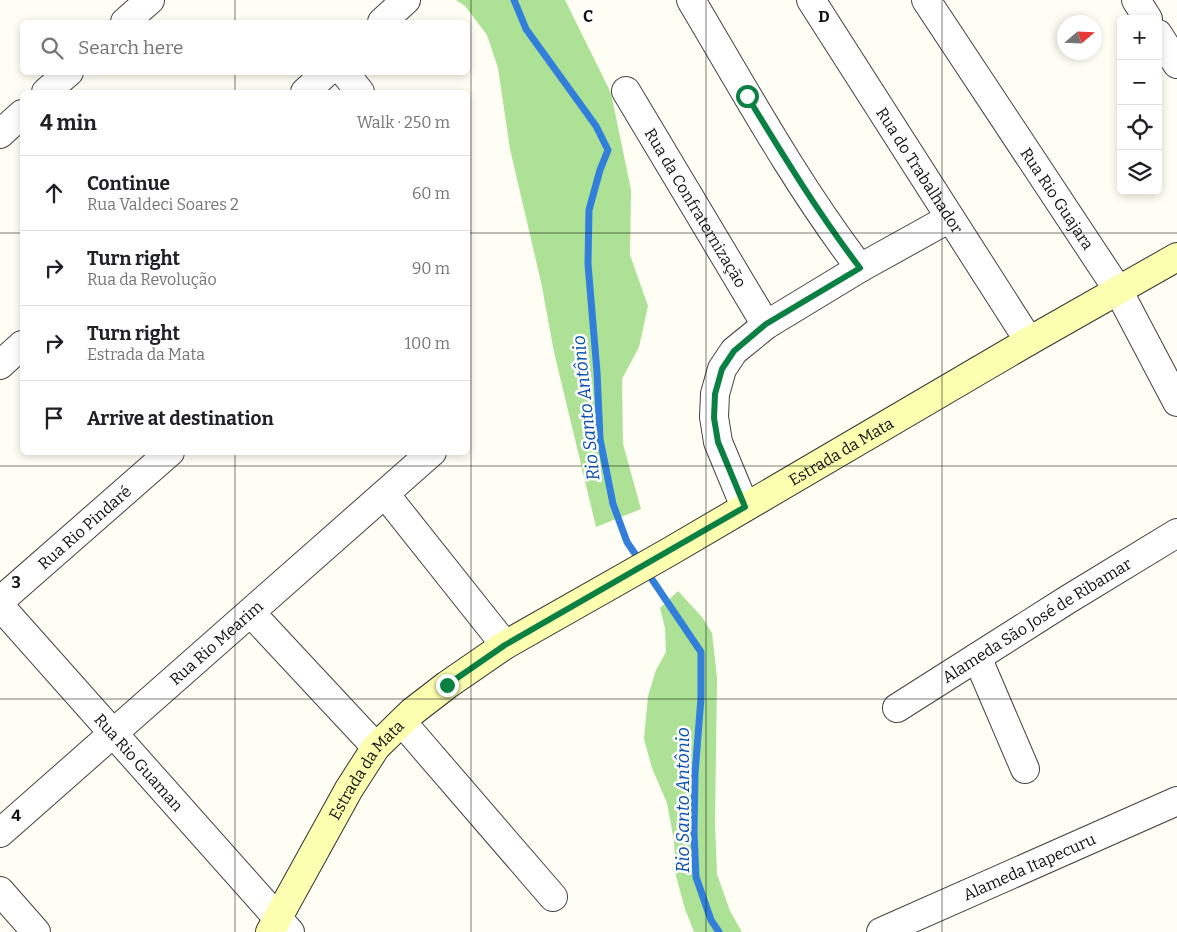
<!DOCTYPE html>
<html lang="en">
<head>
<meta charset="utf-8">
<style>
	body { margin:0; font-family:Bitter,serif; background:#f6f6f6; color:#202124 }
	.controls { position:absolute; right:15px; top:15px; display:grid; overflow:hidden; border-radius:8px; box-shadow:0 2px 8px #0003 }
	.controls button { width:45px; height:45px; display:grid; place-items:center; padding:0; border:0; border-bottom:1px solid #e0e0e0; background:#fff; color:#202124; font:25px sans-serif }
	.compass { position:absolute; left:1057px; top:15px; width:45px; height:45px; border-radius:50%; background:#fff; box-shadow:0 2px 8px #0003; rotate:71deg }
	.stop { position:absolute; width:15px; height:15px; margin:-11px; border:4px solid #0b8043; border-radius:50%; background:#fff }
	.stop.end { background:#0b8043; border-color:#fff; box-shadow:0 1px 5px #0008 }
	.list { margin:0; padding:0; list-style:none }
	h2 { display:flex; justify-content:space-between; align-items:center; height:65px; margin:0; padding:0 20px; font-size:21px }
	h2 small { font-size:16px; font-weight:400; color:#757577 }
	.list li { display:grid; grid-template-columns:32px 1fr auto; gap:15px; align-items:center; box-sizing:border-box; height:75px; padding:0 20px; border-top:1px solid #e0e0e0 }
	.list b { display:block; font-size:19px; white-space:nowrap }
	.list p { margin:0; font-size:16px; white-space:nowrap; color:#757577 }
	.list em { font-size:16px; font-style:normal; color:#757577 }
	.icon { flex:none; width:28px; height:28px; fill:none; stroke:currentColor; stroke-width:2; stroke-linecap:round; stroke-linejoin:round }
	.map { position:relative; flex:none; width:1177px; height:932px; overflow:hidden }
	.search { position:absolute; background:#fff; box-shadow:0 2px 8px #0003; left:20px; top:20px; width:450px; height:55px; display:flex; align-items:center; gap:12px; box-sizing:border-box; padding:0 18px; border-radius:8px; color:#757577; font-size:19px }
	.panel { position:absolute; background:#fff; box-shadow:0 2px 8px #0003; left:20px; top:90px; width:450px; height:365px; border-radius:8px }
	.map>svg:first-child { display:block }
	.forest { fill:#ade195 }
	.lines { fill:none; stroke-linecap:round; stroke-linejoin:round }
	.stream { stroke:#317fdb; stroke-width:7 }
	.minor-casing { stroke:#434343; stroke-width:30 }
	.secondary-casing { stroke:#323232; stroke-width:30 }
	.minor { stroke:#fff; stroke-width:28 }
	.secondary { stroke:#fcffaf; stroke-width:28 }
	.route { stroke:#0b8043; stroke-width:6 }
	.grid { fill:none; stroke:#101010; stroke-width:1; stroke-opacity:0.55 }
	.labels { text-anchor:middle; stroke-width:5; stroke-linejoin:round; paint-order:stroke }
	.street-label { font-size:16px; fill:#101010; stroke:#fff }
	.water-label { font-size:18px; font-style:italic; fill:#0a51b1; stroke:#fff }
	.grid-label { font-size:16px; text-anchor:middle; font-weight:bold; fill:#101010; stroke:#fff; stroke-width:5; stroke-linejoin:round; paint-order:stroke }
</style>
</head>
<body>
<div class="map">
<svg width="1177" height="932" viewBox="0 0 1177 932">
	<rect width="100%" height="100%" fill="#fffef4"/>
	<!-- forest -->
	<g class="forest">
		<path d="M456,0h109l46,93 20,97 -1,65 18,51 -9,41 -17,32 1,65 18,65 -45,18 -42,-175 -13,-70 -31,-133 -12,-81 -11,-33 -22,-29z"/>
		<path d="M678,591l24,26 10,16 5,45 -2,145 2,51 13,37 12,21h-48l-9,-23 -9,-33 -2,-35 -7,-38 -15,-35 -8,-29 4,-43 8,-26 10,-18 -1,-24 -5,-20z"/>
	</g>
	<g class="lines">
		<!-- stream -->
		<g class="stream">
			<path d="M514,0l12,29 70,97 12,24 -8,20 -11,40 -1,54 9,108 3,67 13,65 14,38 13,19"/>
			<path d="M647,572l54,80v46l-6,76 -1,59 2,44 15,43 8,12"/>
		</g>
		<defs>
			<g id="minor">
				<path d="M691,0c54,91 105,184 169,268"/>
				<path id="s1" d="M811,0l218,341"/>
				<path id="s2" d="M926,0l192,290 59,112"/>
				<path d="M1136,0l12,19"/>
				<path d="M125,22l25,-22"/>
				<path d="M382,22l24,-22"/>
				<path d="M1158,34l19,30"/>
				<path d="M344,72l16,20"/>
				<path id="s3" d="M626,91l140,234"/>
				<path d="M46,92l23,-20"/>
				<path d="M305,92l22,-20"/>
				<path d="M0,134l22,-20"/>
				<path d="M0,365l22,-20"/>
				<path d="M385,494l120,151"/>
				<path d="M745,507l-27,-65 -4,-25 1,-23 7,-25 12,-18 32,-26 94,-57 90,-50"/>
				<path id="s4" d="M0,601l170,-149"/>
				<path id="s5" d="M0,606l290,326"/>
				<path d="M251,613l125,134"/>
				<path d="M977,657l48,112"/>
				<path id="s6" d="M897,708l170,-108 110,-67"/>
				<path d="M402,722l151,175"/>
				<path id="s7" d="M0,833l432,-381"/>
				<path d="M0,891l36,41"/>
				<path id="s8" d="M881,932l296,-131"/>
			</g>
			<g id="secondary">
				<path id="s9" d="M270,932l79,-143 27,-42 36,-35 35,-27 58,-40 164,-93 360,-211 148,-84"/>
			</g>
		</defs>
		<!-- minor casing -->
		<use href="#minor" class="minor-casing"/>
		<!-- secondary casing -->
		<use href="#secondary" class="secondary-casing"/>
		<!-- minor -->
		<use href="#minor" class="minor"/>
		<!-- secondary -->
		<use href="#secondary" class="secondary"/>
	</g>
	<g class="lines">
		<!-- route -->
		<path class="route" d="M447,685l58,-40 240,-138 -27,-65 -4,-24 1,-24 7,-25 12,-18 32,-27 94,-56c-42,-55 -77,-113 -113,-172"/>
	</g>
	<!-- grid -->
	<path class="grid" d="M235,0v22M471,0v932M706,0v932M942,0v932M235,72v20M0,233h22M468,233h709M235,452v480M0,466h1177M0,699h1177"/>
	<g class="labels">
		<!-- street labels -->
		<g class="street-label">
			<text dy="6" stroke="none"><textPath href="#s1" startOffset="202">Rua do Trabalhador</textPath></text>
			<text dy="6" stroke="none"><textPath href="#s2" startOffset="238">Rua Rio Guajara</textPath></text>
			<text dy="6" stroke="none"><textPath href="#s3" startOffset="136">Rua da Confraternização</textPath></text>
			<text dy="6" stroke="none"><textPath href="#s9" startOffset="766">Estrada da Mata</textPath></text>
			<text dy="6" stroke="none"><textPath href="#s4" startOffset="112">Rua Rio Pindaré</textPath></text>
			<text dy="6" stroke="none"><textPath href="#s6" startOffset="165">Alameda São José de Ribamar</textPath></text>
			<text dy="6" stroke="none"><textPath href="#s7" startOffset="288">Rua Rio Mearim</textPath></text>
			<text dy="6" stroke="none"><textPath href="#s5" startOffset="209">Rua Rio Guaman</textPath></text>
			<text dy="6" stroke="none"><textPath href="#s9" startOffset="189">Estrada da Mata</textPath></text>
			<text dy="6" stroke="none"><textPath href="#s8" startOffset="162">Alameda Itapecuru</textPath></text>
		</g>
		<!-- water labels -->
		<g class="water-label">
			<text transform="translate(586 408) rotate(-96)" y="6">Rio Santo Antônio</text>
			<text transform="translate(683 800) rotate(-90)" y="6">Rio Santo Antônio</text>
		</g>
	</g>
	<g class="grid-label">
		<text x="588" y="22">C</text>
		<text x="824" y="22">D</text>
		<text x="16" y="588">3</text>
		<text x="16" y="821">4</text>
	</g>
</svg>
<div class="controls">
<button>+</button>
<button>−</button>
<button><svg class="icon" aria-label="locate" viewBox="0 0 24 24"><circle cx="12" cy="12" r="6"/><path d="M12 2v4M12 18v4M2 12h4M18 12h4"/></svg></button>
<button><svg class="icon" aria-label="layers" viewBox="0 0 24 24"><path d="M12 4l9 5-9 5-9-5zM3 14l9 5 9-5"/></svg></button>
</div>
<svg class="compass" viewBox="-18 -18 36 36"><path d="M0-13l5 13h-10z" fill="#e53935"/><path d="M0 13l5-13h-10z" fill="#757577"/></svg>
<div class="stop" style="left:747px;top:96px"></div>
<div class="stop end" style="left:447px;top:685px"></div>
<div class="search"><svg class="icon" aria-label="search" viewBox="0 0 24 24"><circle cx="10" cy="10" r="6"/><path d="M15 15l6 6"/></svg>Search here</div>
<section class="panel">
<h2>4 min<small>Walk · 250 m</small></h2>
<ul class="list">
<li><svg class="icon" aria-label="ahead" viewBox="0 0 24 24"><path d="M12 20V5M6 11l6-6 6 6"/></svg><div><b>Continue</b><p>Rua Valdeci Soares 2</p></div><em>60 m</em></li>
<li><svg class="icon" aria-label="right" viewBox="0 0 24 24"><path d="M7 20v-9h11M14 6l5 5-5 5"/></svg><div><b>Turn right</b><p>Rua da Revolução</p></div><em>90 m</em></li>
<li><svg class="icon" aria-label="right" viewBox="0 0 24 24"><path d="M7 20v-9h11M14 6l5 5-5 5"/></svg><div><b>Turn right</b><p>Estrada da Mata</p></div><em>100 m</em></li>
<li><svg class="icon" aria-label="arrive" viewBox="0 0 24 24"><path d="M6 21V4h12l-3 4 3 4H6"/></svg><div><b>Arrive at destination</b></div></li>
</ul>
</section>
</div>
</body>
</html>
